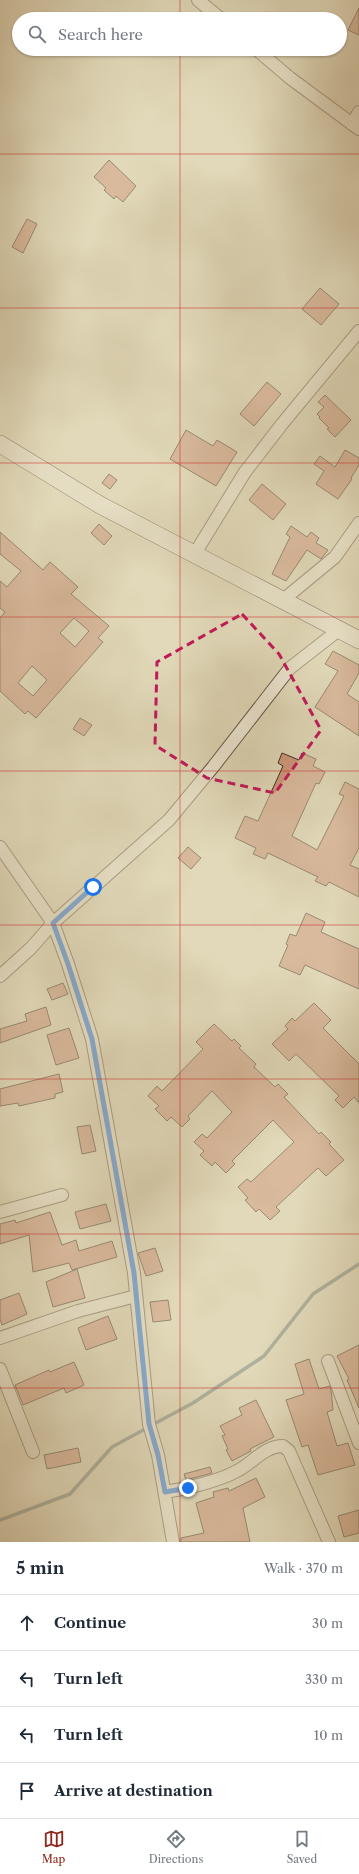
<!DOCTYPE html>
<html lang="en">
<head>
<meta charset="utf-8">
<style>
	body { margin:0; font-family:"Libre Caslon Text",serif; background:#f6f6f7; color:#1f2937 }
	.stop { position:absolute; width:12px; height:12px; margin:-9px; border:3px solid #1a73e8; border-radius:50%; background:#fff }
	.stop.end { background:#1a73e8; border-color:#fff; box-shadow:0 1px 4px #0008 }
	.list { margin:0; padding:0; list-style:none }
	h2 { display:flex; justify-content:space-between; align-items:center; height:52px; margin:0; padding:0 16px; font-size:17px }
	h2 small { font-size:13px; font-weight:400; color:#747a83 }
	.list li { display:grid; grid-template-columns:26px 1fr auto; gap:12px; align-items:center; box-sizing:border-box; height:56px; padding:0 16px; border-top:1px solid #e0e1e3 }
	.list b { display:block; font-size:15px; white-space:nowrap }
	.list em { font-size:13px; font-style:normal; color:#747a83 }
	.icon { flex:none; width:22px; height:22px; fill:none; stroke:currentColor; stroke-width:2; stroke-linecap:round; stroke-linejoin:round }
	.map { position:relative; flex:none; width:359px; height:1542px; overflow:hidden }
	.search { position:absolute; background:#fff; box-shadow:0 1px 3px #0004; left:12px; right:12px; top:12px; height:44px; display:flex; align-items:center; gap:10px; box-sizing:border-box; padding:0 14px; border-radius:22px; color:#747a83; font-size:15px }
	.sheet { height:276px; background:#fff }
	nav { display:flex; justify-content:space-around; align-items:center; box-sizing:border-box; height:56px; border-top:1px solid #e0e1e3; background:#fff; font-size:11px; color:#747a83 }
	nav a { display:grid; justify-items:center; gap:2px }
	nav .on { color:#8f2418 }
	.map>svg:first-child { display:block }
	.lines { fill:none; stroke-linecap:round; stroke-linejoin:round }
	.stream { stroke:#718179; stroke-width:3.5 }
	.building { fill:#cf967b; stroke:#3d2c21; fill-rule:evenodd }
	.minor-casing { stroke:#665747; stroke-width:14 }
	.secondary-casing { stroke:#3d2c21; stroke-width:18 }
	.minor { stroke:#ece6d2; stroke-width:12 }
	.secondary { stroke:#ece6d2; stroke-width:17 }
	.route { stroke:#1a73e8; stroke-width:5 }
	.marked { fill:none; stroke:#c2185b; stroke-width:3; stroke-dasharray:8 5; stroke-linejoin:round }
	.grid { fill:none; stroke:#d62828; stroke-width:1; stroke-opacity:0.55 }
</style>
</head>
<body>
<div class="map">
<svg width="359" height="1542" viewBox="0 0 359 1542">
	<rect width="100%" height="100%" fill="#e1d9b9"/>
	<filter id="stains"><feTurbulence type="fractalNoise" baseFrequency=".005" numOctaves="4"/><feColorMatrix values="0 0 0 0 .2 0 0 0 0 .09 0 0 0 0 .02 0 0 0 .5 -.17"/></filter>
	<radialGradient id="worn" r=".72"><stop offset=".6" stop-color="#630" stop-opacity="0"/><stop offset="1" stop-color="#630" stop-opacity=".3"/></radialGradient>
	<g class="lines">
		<!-- stream -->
		<g class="stream">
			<path d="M152,1425l41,-22 71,-47 49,-62 46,-30"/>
			<path d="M0,1520l70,-26 42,-47 35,-19"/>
		</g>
	</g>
	<!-- building -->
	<g class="building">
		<path d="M359,8v27l-11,-5z"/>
		<path d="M109,160l27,26 -13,16 -7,-6 -2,3 -10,-9 2,-2 -12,-11z"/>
		<path d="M27,219l10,5 -14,29 -11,-6z"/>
		<path d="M320,288l19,16 -18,21 -19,-16z"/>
		<path d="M267,382l14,12 -27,32 -14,-12z"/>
		<path d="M325,395l26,25 -16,17 -8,-8 2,-1 -10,-10 1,-1 -3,-3 7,-7 -6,-5z"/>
		<path d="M186,430l27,16 4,-6 20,12 -21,34 -46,-27z"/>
		<path d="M345,450l14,8v7l-8,13 1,1 -14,20 -22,-15 8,-13 -10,-7 6,-8 15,11z"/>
		<path d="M109,474l8,6 -7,9 -8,-6z"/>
		<path d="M262,484l24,20 -13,16 -24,-20z"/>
		<path d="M99,524l13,12 -8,9 -13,-12z"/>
		<path d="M291,526l16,11 4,-5 8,6 -3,5 12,7 -7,9 -14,-9 -21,31 -14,-7 18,-37 -4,-3z"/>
		<path d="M0,532l43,38 7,-8 28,25 -7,7 38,32 -11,12 5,4 -67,76 -8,-7 -3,3 -25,-23v-73l5,-6 -5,-4v-27l7,6 14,-16 -21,-17zM74,618l15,13 -14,16 -15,-14zM32,666l15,14 -14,16 -15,-13z"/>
		<path d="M333,651l26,14v8l-12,21 12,8v34l-44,-29 23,-36 -13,-7z"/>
		<path d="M80,718l12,7 -8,11 -11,-7z"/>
		<path d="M282,753l17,7 3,-7 14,6 -3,7 12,6 -6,12 -3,-1 -24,53 25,14 27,-54 -5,-2 6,-12 14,7v59l-9,17 9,4v28l-30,-15 -3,4 -11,-5 3,-4 -50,-24 -3,6 -12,-5 3,-6 -21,-10 10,-22 13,5 25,-55 -5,-3z"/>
		<path d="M188,847l13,11 -10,11 -13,-11z"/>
		<path d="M306,913l19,9 -4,10 38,17v40l-54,-24 -5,10 -21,-9 9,-21 -2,-1 4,-10 6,2z"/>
		<path d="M63,983l5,11 -16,6 -5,-11z"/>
		<path d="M314,1003l17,17 -8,8 36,36v39l-5,-6 -11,11 -8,-8 4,-4 -43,-42 -7,7 -17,-17 16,-15 -3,-3 7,-8 3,3z"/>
		<path d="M46,1007l5,18 -51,18v-14l27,-8 -2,-7z"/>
		<path d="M214,1024l18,17 2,-2 7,7 -2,2 17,16 -2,3 21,20 3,-3 10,10 -4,3 35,37 2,-2 10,10 -2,2 15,16 -18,16 -8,-8 -42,39 4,4 -10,9 -11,-11 -3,3 -11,-12 3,-2 -10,-11 9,-8 4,3 43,-40 -21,-22 -41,41 3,3 -9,9 -11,-11 -3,4 -12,-11 4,-4 -10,-9 8,-8 5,4 25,-26 -20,-21 -24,25 2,3 -8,8 -11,-10 -4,4 -12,-12 4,-3 -11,-10 9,-10 5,5 41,-42 -7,-7z"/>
		<path d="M69,1028l10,30 -23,7 -9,-30z"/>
		<path d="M59,1074l4,18 -8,2v4l-36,8 -1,-3 -18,3v-17z"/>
		<path d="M90,1125l6,26 -14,3 -5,-27z"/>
		<path d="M106,1204l5,17 -31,8 -5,-17z"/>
		<path d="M50,1212l12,33 14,-5 3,11 33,-10 5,16 -45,13 -3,-7 -36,9 -4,-37 -29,9v-20l15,-4 1,3z"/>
		<path d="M155,1248l8,23 -17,5 -8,-23z"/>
		<path d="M77,1269l8,29 -32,9 -7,-25z"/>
		<path d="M19,1293l8,21 -25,11 -2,-6v-19z"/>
		<path d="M168,1300l3,20 -18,2 -3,-20z"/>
		<path d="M108,1316l9,23 -31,11 -8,-22z"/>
		<path d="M359,1345v63l-12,-28 2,-1 -12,-23z"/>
		<path d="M309,1359l10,30 11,-3 1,4 2,20 -6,2 10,34 11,-3 7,22 -37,10 -10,-30 -6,2 -16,-47 18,-6 -9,-30z"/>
		<path d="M74,1362l10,23 -18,8 -2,-5 -41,17 -8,-20 34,-15 1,2z"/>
		<path d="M256,1400l18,37 -24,12 1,2 -19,10 -6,-11 2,-1 -6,-13 3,-1 -5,-9 22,-11 -3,-7z"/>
		<path d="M78,1448l3,14 -34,7 -3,-14z"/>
		<path d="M210,1467l2,6 -26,7 -2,-6z"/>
		<path d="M256,1478l9,19 -22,11 7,34h-69v-4l23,-5 -8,-30 18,-6 -1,-5 15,-4 1,3z"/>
		<path d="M359,1510v23l-15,4 -6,-21z"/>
	</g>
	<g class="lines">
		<defs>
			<g id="minor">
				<path d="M198,0l23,19"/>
				<path d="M256,49l34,29 69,51"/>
				<path d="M352,124l7,-12"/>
				<path d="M194,555l51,-83 37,-48 77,-93"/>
				<path d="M283,600l52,-43 24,-34"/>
				<path d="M0,847l53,76 15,41 24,75 42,234 15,151 9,31 15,87"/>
				<path d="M0,976l31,-28 22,-25 116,-103 44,-53 77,-99 50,-39"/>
				<path d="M0,1212l62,-17"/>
				<path d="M0,1338l78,-27 58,-15"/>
				<path d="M328,1361l31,82"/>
				<path d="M0,1369l33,83"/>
				<path d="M165,1492c20,-3 54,-11 72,-21 16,-8 27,-25 46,-25l6,5 40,91"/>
			</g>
			<path id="secondary" d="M0,444l100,61 259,135"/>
		</defs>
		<!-- minor casing -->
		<use href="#minor" class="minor-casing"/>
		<!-- secondary casing -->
		<use href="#secondary" class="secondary-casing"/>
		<!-- minor -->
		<use href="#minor" class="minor"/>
		<!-- secondary -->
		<use href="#secondary" class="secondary"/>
	</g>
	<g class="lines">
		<!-- route -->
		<path class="route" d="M93,887l-40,36 15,41 24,75 42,234 15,151 9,31 7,37 23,-4"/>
	</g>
	<!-- marked area -->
	<path d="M0 0H359V1542H0ZM242,614l37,40 42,76 -46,63 -68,-15 -52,-33 2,-83z" fill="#e1d9b9" fill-opacity=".55" fill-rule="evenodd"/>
	<path class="marked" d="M242,614l37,40 42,76 -46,63 -68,-15 -52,-33 2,-83z"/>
	<!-- grid -->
	<path class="grid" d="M180,0v19M180,49v1493M0,154h359M0,308h359M0,463h359M0,617h359M0,771h359M0,925h359M0,1079h359M0,1234h359M0,1388h359"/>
	<rect width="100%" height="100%" filter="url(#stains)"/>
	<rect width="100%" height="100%" fill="url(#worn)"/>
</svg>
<div class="stop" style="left:93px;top:887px"></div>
<div class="stop end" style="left:188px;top:1488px"></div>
<div class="search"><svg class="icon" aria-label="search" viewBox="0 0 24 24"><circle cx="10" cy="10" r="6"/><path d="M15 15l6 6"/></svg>Search here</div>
</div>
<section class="sheet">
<h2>5 min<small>Walk · 370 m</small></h2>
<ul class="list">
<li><svg class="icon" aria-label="ahead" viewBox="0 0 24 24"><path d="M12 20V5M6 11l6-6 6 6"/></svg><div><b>Continue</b></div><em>30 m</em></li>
<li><svg class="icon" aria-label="left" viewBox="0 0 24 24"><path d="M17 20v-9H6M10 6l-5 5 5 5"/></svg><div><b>Turn left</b></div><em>330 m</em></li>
<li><svg class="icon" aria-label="left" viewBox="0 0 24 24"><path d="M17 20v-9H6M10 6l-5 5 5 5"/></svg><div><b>Turn left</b></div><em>10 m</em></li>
<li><svg class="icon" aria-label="arrive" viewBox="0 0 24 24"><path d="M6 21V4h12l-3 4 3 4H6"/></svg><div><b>Arrive at destination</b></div></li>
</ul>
</section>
<nav>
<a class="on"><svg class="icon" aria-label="map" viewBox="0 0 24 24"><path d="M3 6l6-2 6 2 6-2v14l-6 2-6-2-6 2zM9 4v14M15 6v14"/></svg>Map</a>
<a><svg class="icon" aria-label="directions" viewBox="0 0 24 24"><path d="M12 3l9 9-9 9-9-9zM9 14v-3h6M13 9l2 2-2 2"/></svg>Directions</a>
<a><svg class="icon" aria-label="saved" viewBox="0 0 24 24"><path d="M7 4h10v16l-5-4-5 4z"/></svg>Saved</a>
</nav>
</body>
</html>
